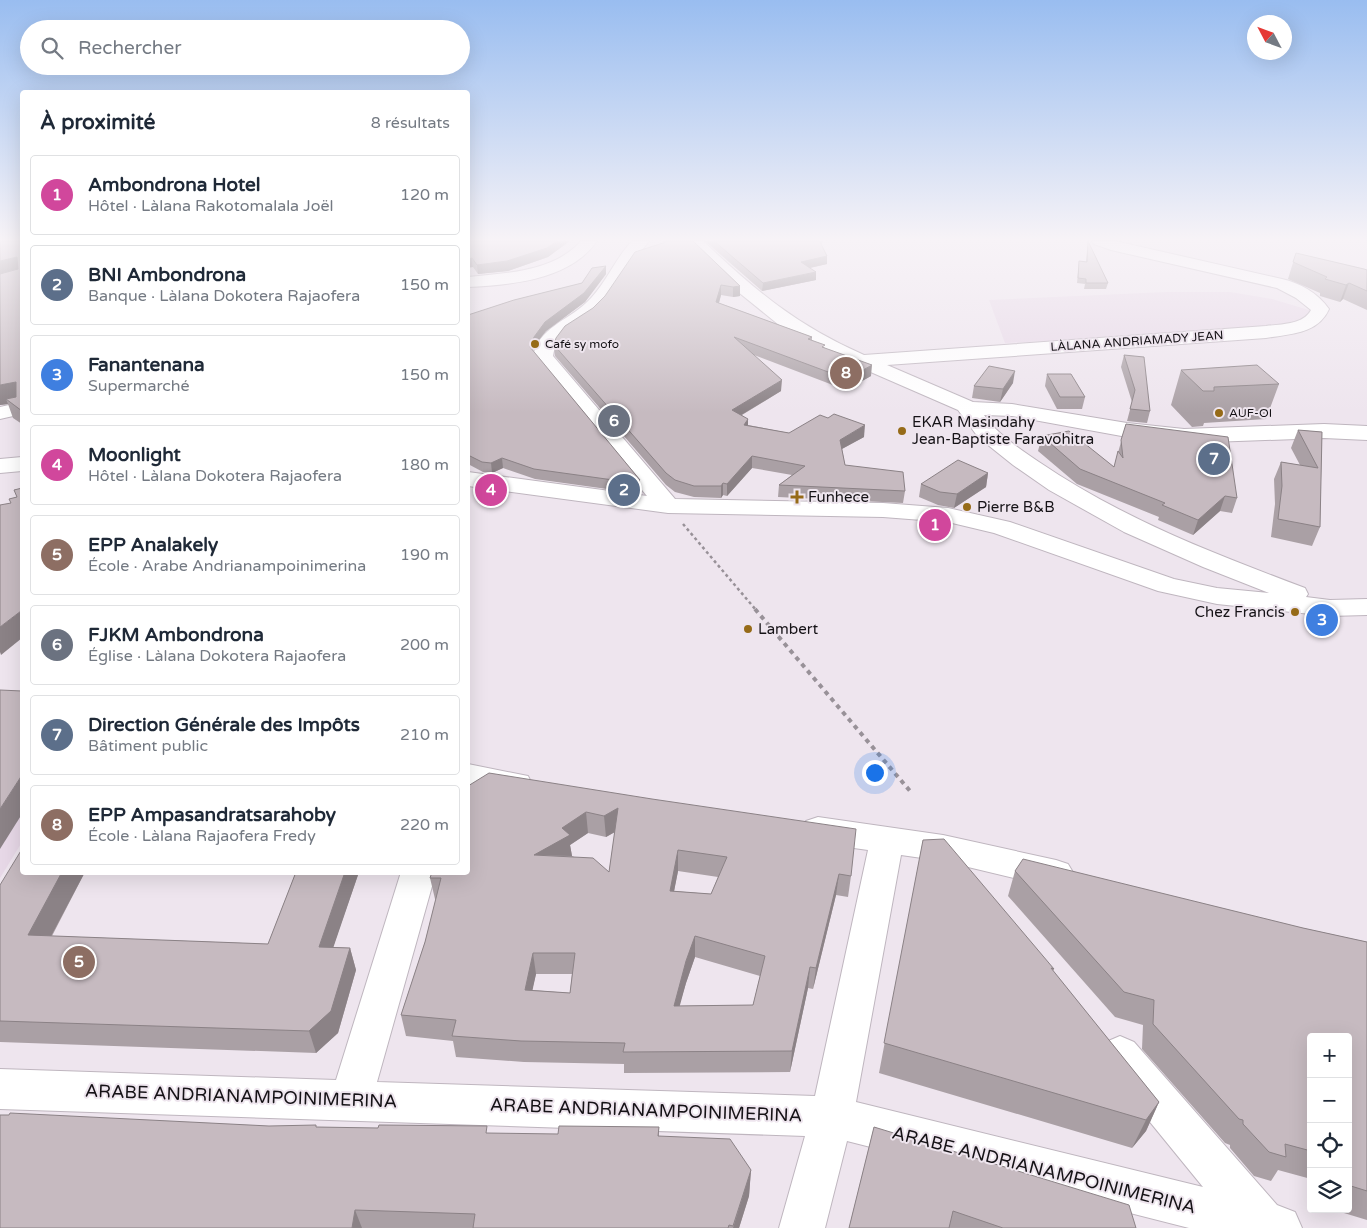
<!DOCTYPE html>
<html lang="fr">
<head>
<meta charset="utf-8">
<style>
	body { margin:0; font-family:"Varela Round",sans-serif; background:#f2f2f3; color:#1f2937 }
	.controls { position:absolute; right:15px; bottom:15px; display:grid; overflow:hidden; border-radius:5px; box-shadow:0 5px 20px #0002 }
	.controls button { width:45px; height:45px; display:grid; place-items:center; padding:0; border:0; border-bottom:1px solid #e0e1e3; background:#fff; color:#1f2937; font:25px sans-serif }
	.compass { position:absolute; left:1247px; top:15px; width:45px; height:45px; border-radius:50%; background:#fff; box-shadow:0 5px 20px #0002; rotate:311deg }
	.you { position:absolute; left:874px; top:772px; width:18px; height:18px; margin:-12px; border:4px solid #fff; border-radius:50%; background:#1a73e8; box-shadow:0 0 0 8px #1a73e833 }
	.badge { display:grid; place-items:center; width:32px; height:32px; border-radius:50%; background:#d93025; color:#fff; font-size:16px; font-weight:700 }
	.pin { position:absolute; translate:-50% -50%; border:2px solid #fff; box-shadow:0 1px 5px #0006 }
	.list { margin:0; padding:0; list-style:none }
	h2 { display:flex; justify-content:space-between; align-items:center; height:65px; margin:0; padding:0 20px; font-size:21px }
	h2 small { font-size:16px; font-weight:400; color:#747a83 }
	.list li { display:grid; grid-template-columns:32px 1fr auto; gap:15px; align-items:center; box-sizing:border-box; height:80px; margin:0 10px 10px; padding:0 10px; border:1px solid #e0e1e3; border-radius:5px }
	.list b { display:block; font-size:19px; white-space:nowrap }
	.list p { margin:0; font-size:16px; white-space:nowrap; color:#747a83 }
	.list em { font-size:16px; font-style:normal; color:#747a83 }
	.icon { flex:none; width:28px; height:28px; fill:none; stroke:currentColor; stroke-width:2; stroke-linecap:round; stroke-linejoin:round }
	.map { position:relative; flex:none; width:1367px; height:1228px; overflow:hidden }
	.search { position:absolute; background:#fff; box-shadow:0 5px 20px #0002; left:20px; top:20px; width:450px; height:55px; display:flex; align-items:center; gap:12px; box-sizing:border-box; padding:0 18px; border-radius:28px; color:#747a83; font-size:19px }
	.panel { position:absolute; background:#fff; box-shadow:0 5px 20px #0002; left:20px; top:90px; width:450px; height:785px; border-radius:5px }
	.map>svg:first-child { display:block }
	.built { fill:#e7d8e7 }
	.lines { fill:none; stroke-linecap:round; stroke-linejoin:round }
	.minor-casing { stroke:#bfb6bf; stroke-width:2 }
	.path-far1 { stroke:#989198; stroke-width:2.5; stroke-dasharray:3 3; stroke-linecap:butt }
	.path { stroke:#989198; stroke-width:4; stroke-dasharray:4.5 4.5; stroke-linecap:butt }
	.minor { fill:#fff; fill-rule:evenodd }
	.wall { fill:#aaa0a5; fill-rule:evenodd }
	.shaded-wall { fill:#8b8286 }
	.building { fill:#c6bac0; stroke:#8b8286; fill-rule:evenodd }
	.poi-dot { fill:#966b18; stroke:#eee5ee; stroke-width:2 }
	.labels { text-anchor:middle; stroke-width:4; stroke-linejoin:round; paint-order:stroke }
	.far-street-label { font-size:12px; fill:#151216; stroke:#eee5ee }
	.far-poi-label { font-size:12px; fill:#151216; stroke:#eee5ee; text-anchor:start }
	.poi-label { font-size:15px; fill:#151216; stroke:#eee5ee; text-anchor:start }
	.near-street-label { font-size:18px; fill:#151216; stroke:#eee5ee }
</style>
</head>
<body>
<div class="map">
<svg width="1367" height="1228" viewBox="0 0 1367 1228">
	<rect width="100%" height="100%" fill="#eee5ee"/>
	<!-- built -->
	<g class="built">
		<path d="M1167,292h63l42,7 40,12 -1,5 -15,7 -109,11 -182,9 -16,-43z"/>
		<path d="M0,708l22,1v133l-22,36z"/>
	</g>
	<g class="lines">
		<defs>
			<g id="minor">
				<path d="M581,241h16c-27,39 -86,44 -129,46v-10c38,-4 86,-5 113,-36z"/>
				<path d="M632,241h17c-4,6 -10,12 -15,18 -11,18 -20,38 -35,52 -16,15 -43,22 -46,45l122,143 208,4 65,5 62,14 164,57 43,9 52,5 -66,-26 -79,-35 -75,-42 -36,-25 -35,-28 -20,-27 -131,-57 -48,-28 -47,-38 -46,-46h17c53,50 93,84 161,114l402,-29c15,-2 37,-1 45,-16l-15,-12 -19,-10 -166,-38 -17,-6 -2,-3h23l167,38c18,4 36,14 47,30 -11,25 -39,25 -63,29l-379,27 86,37 39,2 115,19 57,6 140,-5 43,2v14l-43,-2 -140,5 -57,-6 -115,-21 -28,-1c13,19 36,34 55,47 82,56 173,91 266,126l3,6 -2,3 24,3 37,-1v16l-37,1 -113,-12 -59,-13 -164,-58 -46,-11 -65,-5 -215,-4 -200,-27v-14l179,24 -114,-139c5,-29 34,-36 53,-54 19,-17 28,-43 46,-62z"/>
				<path d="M22,402v12l-22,5v-12z"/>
				<path d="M22,457v14l-22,2v-14z"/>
				<path d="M468,764l60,12 4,8 -4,8 -12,4 -48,-8z"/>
				<path d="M818,817l125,18 113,25 12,4 6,10 -6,10 -12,4 -113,-27 -42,-6 -45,247 347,85 -97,-119 -6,-13 6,-13 14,-6 14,6 143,163 18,7 7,16h-113l-342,-87 -22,87h-46l26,-92 -805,-27v-40l336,11 65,-208h35l-59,210 438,14 53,-246 -50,-7 -12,-4 -5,-9 5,-9z"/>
			</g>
		</defs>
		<!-- minor casing -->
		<use href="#minor" class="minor-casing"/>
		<!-- path-far1 -->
		<path class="path-far1" d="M683,524l73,86"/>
		<!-- path -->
		<path class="path" d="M755,609l155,182"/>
		<!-- minor -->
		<use href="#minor" class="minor"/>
	</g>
	<!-- wall -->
	<g class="wall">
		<path d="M22,241v183l-9,-6 -5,-14 -8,1z"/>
		<path d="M468,241l99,2 -19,14 -40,14 -30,3 -5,-7z"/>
		<path d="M662,241h31l47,45v10l-7,1 -12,-2 -2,8 93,34v3l59,36 -25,14 -92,-35 27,36 -39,24 6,10 41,8 75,4 -22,12 3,16 60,26 -2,12 -125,-6 1,-12 13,-10 -40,-7 -25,28 -4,-1 -2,3 -27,-1 -19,-5 -9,-7 -111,-129 -1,-11 39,-37 70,-65z"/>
		<path d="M705,241h118l-2,4 6,11v8l-17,4 6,12 -54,11z"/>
		<path d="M1088,241l20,42 -2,6h-22l1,-5 -8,-1 2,-22 7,1z"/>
		<path d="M1296,253l71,17v40l-24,-11 -3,3 -20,-6v-3l-32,-14z"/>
		<path d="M606,266v8l-21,28 -39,29 -12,15 -1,5 107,129v10l-4,3 -101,-14 -32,-11 -11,5 -9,-1 -15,-8v-149l114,-32z"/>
		<path d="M1124,355l26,56 -3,12 -20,-2 5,-19 -11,-35z"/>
		<path d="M1181,370l98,14 -13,35 -62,4 -1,3 -11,1 -21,-22z"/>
		<path d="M1047,374l38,23 -3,12h-25l-12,-23z"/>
		<path d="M1013,383l-13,19 -28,-4 2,-12z"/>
		<path d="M1126,424l111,74 -5,15 -12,-2 -27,24 -35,-15 1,-3 -82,-33 -39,-33 4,-15 72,31z"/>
		<path d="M1298,430l24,2 -2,95 -8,19 -41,-9 4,-33 -1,-25 7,-17 19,3 -9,-17z"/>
		<path d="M988,473l-2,14 -32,21 -16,-3 -19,-8 2,-13z"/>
		<path d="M489,773l362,103 -3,21 -12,-2 -23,94 -5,-1 -18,84 -166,1v-9l-100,-2 -68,-5 -3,-16 -47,-5 -5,-21 24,-73 11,-43h-1l-5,-21zM615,832l-6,40 -37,-16 -2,-11 18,-12 18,4zM678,871l40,6 -7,17 -37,-3zM695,957l65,19 -7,29 -74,1 7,-23zM536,974h36l-2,19 -38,-3z"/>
		<path d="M923,840l131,129 -1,2 106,131 -13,29 -14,17 -253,-75z"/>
		<path d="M1015,871l288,57 64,14v278l-33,-10v-1h14v-172h-37v142l-33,-9 -7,11 -17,-5 -24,-28v-3l-5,-2 -83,-94 1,-24 -28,-8 -107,-121z"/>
		<path d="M22,872h63l-33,64 216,8 28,-72h63l-26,75 17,1 6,22 -18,63 -22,20 -316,-11v-157z"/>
		<path d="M269,1126l48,1 172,7h69l101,-7v9l92,34 -2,26 -10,32h-739z"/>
		<path d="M874,1127l262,101h-287z"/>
	</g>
	<!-- shaded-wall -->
	<g class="shaded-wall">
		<path d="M557,241h12l-2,2 -19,14 -40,14 -30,3 -1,-9z"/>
		<path d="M827,256v8l-27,6 1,-8z"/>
		<path d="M17,257l5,14 -22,7v-17z"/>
		<path d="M472,258l1,9 -5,1v-9z"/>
		<path d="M606,266v8l-21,28 -39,29 -12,15 -3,10 -1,-9 4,-10 11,-15z"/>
		<path d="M816,272v8l-54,11 1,-8z"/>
		<path d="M1349,283l-6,16 -3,3 6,-17z"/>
		<path d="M721,285v10l-5,18v-11z"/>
		<path d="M740,286v10l-7,1v-10z"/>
		<path d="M872,365l-1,11 -25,14 1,-11z"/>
		<path d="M1015,371l-2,12 -13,19 3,-13z"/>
		<path d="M782,380l-1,11 -50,30 1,-11z"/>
		<path d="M16,382l6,17h-16l2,5 -8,1v-20z"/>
		<path d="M748,419v11l-4,-5z"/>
		<path d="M865,425l-1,12 -26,14 2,-11z"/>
		<path d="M752,456v12l-25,28v-12z"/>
		<path d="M502,458l1,10 -11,5 -1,-10z"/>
		<path d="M988,473l-2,14 -32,21 3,-14z"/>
		<path d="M640,480v10l-4,3 -1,-10z"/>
		<path d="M723,483v12l-2,3v-12z"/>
		<path d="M1225,496l-5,15 -27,24 5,-15z"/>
		<path d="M21,611l1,2v25l-21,17 -1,-3v-25z"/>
		<path d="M22,775v39l-22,35v-40z"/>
		<path d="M618,808l2,21 -14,8 -2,-21z"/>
		<path d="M586,812l2,21 -18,12 2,11 -38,-1 28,-27z"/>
		<path d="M678,850v21l-8,41v-21z"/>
		<path d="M62,872h23l-45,85 -12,-22z"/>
		<path d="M345,872h14l-33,97 -7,-22z"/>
		<path d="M839,874l-3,21 -23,94 3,-21z"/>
		<path d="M695,936v21l-9,26 -12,44v-21l12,-45z"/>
		<path d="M350,948l6,22 -18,63 -22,20 -7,-22z"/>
		<path d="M533,953l3,21 -8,37 -3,-21z"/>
		<path d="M810,967l-2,21 -18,84 2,-21z"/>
		<path d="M1159,1102l-13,29 -14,17 14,-28z"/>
		<path d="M751,1170l-2,26 -10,32h-6z"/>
		<path d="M355,1210l7,18h-10z"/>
	</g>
	<!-- building -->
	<g class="building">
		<path d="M0,241h22v170l-16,-12 10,-2v-15l-16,3v-111l18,-5 -1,-12 -17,4z"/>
		<path d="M468,241h89l-10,7 -40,13 -30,4 -5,-7 -4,1z"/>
		<path d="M665,241h28l47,45 -7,1 -12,-2 -5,17 96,35 -4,2 17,6 -3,2 50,18 -25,14 -113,-42 48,43 -50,30 16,9 -4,6 45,8 31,-18 8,3 6,-4 31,11 -25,15 5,25 58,7 2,19 -126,-6 26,-19 -53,-10 -25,28 -4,-1 -2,3h-27l-19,-6 -9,-7 -112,-128 2,-7 9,-12 28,-18 12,-12 30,-44 31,-10z"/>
		<path d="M714,241h106v1l7,14 -26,6 15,10 -53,11z"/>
		<path d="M1088,241l20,42h-22v-4l-8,-1 1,-17 8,1z"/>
		<path d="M1296,253l68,16 3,1v21l-18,-8 -3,2 -21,-6 2,-2 -34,-15z"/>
		<path d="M606,266l-22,27 -39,29 -11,15 -4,10 110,133 -5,3 -101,-14 -32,-11 -11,5 -9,-1 -14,-7v-140l46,-15 68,-17 10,-15z"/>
		<path d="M1124,355l20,2 6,54 -20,-2 5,-19z"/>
		<path d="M1257,365l22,19 -65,3v4h-11l-22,-21z"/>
		<path d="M989,366l26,5 -12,18 -29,-3z"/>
		<path d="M1047,374h24l14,23h-25z"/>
		<path d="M1126,424l102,13 9,61 -12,-2 -27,24 -36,-15 3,-2 -85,-34 -38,-33 27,-5 45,36 4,-16 5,7 -2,-18z"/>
		<path d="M1298,430l24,2 -2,95 -42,-8 4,-33 -1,-24 37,6z"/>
		<path d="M958,460l30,13 -31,21 -17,-2 -19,-8z"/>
		<path d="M22,488v123h-1l-21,16v-122l11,-2 -2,-4 8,-2 -3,-7z"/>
		<path d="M0,690l22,1v84l-22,34z"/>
		<path d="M489,773l163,26 204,30 -5,47 -12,-2 -23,94 -6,-1 -18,84 -169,1 2,-9 -104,-2 -69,-5 4,-16 -55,-5 24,-73 16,-64h-11l2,-6h36v-86zM618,808l-9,64 -16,-14 -59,-3 36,-20 -8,-7 24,-16 18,4zM678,850l49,7 -16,37 -41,-3zM695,936l70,20 -12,49 -79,1 12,-45zM533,953h42l-5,40 -45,-3z"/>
		<path d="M944,839l110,130 -3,-1 108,134 -13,18 -262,-77 39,-203z"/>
		<path d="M22,849v23h40l-34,63 240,9 28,-72h49l-26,75 31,1 -19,63 -22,20 -309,-10v-136z"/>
		<path d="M1023,859l280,69 64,14v249l-16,-5 -3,-22v-127h-37v114l-26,-7 1,13 -17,-5 -26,-28v-4l-4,-1 -86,-95 1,-24 -30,-8 -109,-121z"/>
		<path d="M10,1113l259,13 47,-1v2l62,1 1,-3 108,1 -1,7 72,1 1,-8 100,1 -1,9 72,3 21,31 -18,56 -4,-1 -1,3h-255l2,-14 -120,-4 -3,18h-352v-113h9z"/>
		<path d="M874,1127l255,78 7,23h-133l-50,-17 -4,17h-100z"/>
	</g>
	<!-- sky -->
	<linearGradient id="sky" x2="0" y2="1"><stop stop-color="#99bdf0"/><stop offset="0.58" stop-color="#f7f3f7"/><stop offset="1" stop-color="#f7f3f7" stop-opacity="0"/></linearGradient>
	<rect width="1367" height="413" fill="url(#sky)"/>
	<!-- markers -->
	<g class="poi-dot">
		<circle cx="535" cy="344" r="5"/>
		<circle cx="1219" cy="413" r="5"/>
		<circle cx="902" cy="431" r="5"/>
		<path d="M794.5 489.5h5v5h5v5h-5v5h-5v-5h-5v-5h5z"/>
		<circle cx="967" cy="507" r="5"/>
		<circle cx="1295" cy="612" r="5"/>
		<circle cx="748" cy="629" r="5"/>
	</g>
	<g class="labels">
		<!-- far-street labels -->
		<g class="far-street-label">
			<text transform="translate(1137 341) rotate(-4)" y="4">LÀLANA ANDRIAMADY JEAN</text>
		</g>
		<!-- far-poi labels -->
		<g class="far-poi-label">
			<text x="545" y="348">Café sy mofo</text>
			<text x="1229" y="417">AUF-OI</text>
		</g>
		<!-- poi labels -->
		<g class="poi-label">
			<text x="912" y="427">EKAR Masindahy<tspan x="912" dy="17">Jean-Baptiste Faravohitra</tspan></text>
			<text x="808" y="502">Funhece</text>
			<text x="977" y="512">Pierre B&amp;B</text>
			<text x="1285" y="617" text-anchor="end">Chez Francis</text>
			<text x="758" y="634">Lambert</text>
		</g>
		<!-- near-street labels -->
		<g class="near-street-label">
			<text transform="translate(241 1096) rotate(2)" y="6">ARABE ANDRIANAMPOINIMERINA</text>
			<text transform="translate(646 1110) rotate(2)" y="6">ARABE ANDRIANAMPOINIMERINA</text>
			<text transform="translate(1044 1170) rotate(14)" y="6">ARABE ANDRIANAMPOINIMERINA</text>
		</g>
	</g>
</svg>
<div class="controls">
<button>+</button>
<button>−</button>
<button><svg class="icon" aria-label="locate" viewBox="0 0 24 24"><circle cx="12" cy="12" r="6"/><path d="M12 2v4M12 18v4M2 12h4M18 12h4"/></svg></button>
<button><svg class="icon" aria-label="layers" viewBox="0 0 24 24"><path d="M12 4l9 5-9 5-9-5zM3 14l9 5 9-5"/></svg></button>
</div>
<svg class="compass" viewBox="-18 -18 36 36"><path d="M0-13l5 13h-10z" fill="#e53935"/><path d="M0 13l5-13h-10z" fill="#747a83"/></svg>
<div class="you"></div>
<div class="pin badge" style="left:935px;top:525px;background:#d1479c">1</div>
<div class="pin badge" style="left:624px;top:490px;background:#5c6f8a">2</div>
<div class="pin badge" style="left:1322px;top:620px;background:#3f7fe0">3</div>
<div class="pin badge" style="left:491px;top:490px;background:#d1479c">4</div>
<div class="pin badge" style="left:79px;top:962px;background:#8d6e63">5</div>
<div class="pin badge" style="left:614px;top:421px;background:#6b7280">6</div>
<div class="pin badge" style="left:1214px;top:459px;background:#5c6f8a">7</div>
<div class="pin badge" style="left:846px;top:373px;background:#8d6e63">8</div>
<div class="search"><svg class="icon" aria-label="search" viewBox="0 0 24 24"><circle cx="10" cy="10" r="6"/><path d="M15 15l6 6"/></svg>Rechercher</div>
<section class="panel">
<h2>À proximité<small>8 résultats</small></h2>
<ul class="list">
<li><span class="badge" style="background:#d1479c">1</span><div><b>Ambondrona Hotel</b><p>Hôtel · Làlana Rakotomalala Joël</p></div><em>120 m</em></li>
<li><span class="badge" style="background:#5c6f8a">2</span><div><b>BNI Ambondrona</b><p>Banque · Làlana Dokotera Rajaofera</p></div><em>150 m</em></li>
<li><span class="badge" style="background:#3f7fe0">3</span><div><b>Fanantenana</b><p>Supermarché</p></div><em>150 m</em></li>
<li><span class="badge" style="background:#d1479c">4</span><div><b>Moonlight</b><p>Hôtel · Làlana Dokotera Rajaofera</p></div><em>180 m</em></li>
<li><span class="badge" style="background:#8d6e63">5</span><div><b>EPP Analakely</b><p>École · Arabe Andrianampoinimerina</p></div><em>190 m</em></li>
<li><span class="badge" style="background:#6b7280">6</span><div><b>FJKM Ambondrona</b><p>Église · Làlana Dokotera Rajaofera</p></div><em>200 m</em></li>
<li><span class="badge" style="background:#5c6f8a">7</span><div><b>Direction Générale des Impôts</b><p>Bâtiment public</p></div><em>210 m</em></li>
<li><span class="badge" style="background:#8d6e63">8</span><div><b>EPP Ampasandratsarahoby</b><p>École · Làlana Rajaofera Fredy</p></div><em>220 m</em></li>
</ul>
</section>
</div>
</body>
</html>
